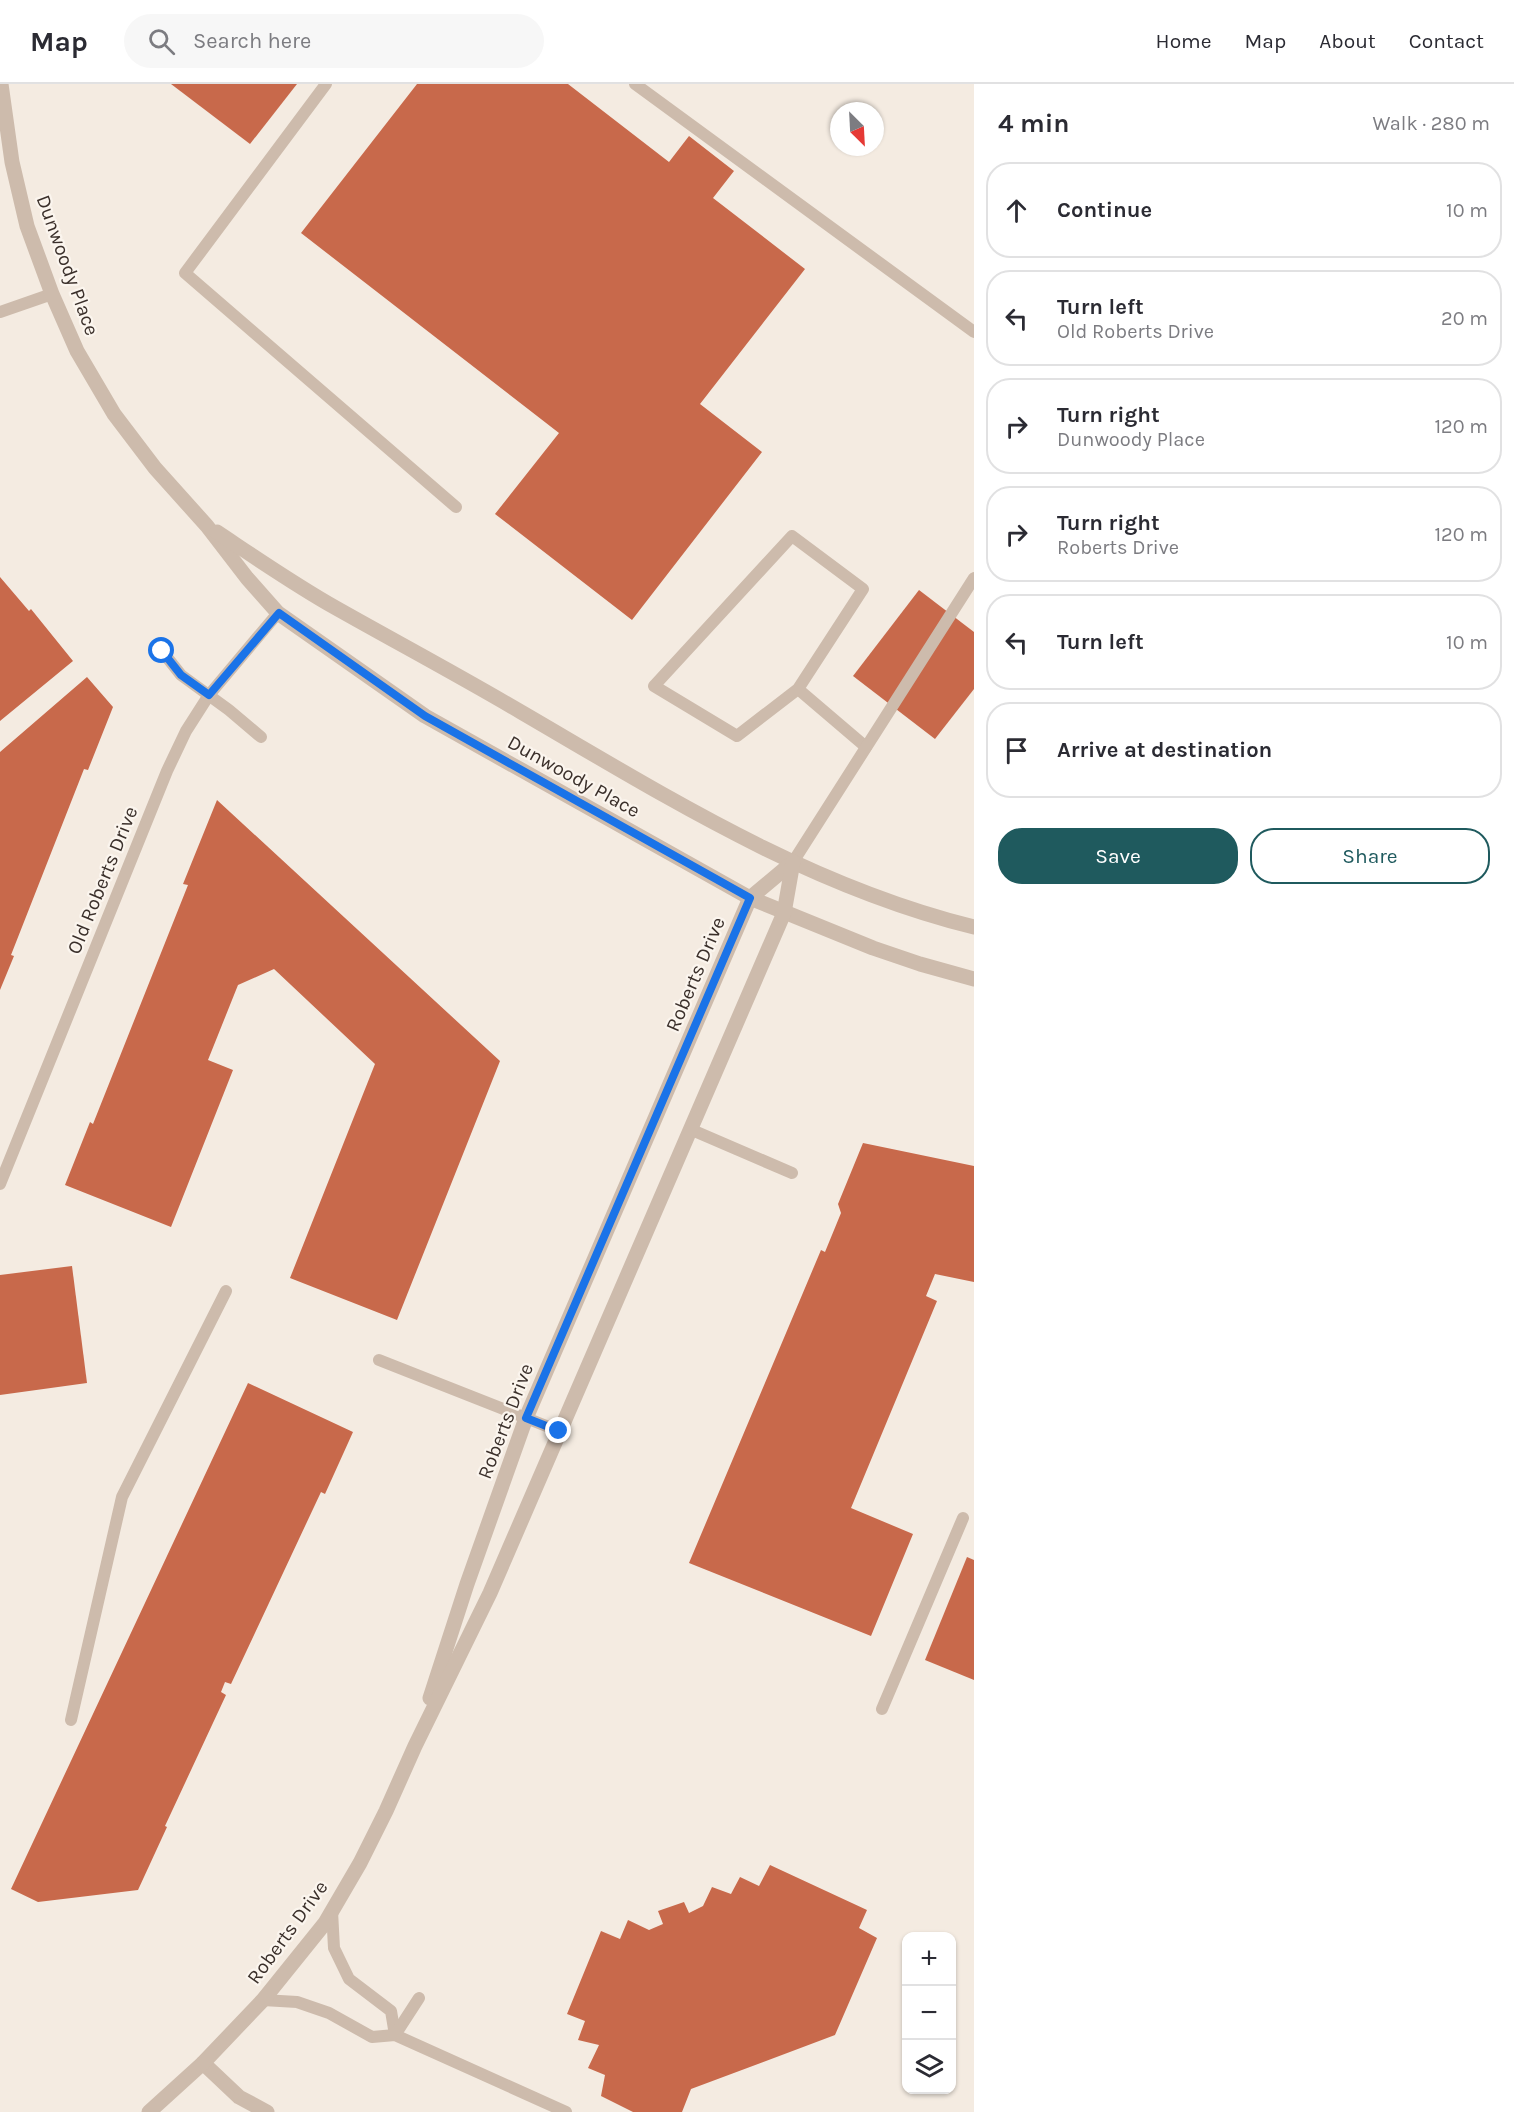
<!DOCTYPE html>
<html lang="en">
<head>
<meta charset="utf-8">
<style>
	body { margin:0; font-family:Karla,sans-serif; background:#f7f7f7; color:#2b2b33 }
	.controls { position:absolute; right:18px; bottom:18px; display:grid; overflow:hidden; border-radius:12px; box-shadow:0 2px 4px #0004 }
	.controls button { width:54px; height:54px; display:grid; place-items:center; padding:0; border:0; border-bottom:2px solid #e1e1e2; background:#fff; color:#2b2b33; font:30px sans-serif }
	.compass { position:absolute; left:830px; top:18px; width:54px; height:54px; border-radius:50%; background:#fff; box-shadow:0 2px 4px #0004; rotate:156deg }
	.stop { position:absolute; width:18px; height:18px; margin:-14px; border:4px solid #1a73e8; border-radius:50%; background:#fff }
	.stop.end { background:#1a73e8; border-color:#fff; box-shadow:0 2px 6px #0008 }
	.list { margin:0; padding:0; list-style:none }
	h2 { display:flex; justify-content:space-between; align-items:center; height:78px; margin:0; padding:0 24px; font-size:26px }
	h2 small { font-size:20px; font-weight:400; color:#7c7c81 }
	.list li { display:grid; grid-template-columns:39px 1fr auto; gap:18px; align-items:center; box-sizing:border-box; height:96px; margin:0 12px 12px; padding:0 12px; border:2px solid #e1e1e2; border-radius:24px }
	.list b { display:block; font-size:22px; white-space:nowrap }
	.list p { margin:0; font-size:20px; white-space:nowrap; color:#7c7c81 }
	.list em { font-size:20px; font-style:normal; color:#7c7c81 }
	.actions { display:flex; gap:12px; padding:18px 24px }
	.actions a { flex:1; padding:14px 0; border:2px solid #1f5a5e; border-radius:24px; text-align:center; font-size:21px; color:#1f5a5e }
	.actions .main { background:#1f5a5e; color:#fff }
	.icon { flex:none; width:33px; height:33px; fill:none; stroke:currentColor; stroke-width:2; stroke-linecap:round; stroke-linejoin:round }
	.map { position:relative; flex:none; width:974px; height:2028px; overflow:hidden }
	header { display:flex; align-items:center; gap:36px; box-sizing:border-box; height:84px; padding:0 30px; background:#fff; border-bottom:2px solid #e1e1e2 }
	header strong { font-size:28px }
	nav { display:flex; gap:33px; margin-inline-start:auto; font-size:21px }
	.search { width:420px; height:54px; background:#f7f7f7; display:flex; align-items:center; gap:15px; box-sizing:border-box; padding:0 21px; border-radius:33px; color:#7c7c81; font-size:22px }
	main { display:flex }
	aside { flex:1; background:#fff }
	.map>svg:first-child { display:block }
	.building { fill:#c8694b }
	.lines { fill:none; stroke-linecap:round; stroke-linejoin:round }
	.service { stroke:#cdbbac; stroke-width:12 }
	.minor { stroke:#cdbbac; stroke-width:15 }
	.tertiary { stroke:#cdbbac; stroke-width:15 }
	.route { stroke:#1a73e8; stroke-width:8 }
	.labels { text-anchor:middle; stroke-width:4.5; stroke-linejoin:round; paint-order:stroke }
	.street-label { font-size:20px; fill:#3b302b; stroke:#fbf5ee }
</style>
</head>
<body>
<header>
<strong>Map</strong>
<div class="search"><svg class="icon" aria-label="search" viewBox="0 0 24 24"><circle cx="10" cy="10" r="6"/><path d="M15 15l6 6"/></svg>Search here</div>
<nav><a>Home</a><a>Map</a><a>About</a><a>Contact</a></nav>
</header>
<main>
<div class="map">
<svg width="974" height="2028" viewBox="0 0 974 2028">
	<rect width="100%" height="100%" fill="#f4ebe1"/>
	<!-- building -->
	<g class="building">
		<path d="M171,0h126l-47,60z"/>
		<path d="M417,0h151l101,78 20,-26 45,35 -21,27 92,71 -105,135 62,48 -130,168 -137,-106 64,-81 -258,-200z"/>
		<path d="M0,493l29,34 2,-2 42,52 -73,60z"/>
		<path d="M919,506l55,42v57l-39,50 -82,-63z"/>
		<path d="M87,593l26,30 -25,63 -4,-1 -73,186 3,1 -14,34v-238z"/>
		<path d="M217,716l283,261 -103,259 -107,-42 85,-214 -101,-95 -36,16 -30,75 25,10 -62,157 -106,-42 25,-63 3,2 95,-239 -5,-1z"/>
		<path d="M863,1059l111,23v116l-39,-8 -9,22 11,5 -86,207 62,26 -42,102 -182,-73 132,-313 4,2 16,-39 -3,-9z"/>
		<path d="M72,1182l15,117 -87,12v-120z"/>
		<path d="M248,1299l105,49 -28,62 -4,-2 -90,192 -6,-2 -4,10 5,3 -61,131 2,1 -29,63 -100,12 -27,-13z"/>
		<path d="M967,1473l7,3v120l-49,-20z"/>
		<path d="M770,1781l97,45 -8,18 18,10 -42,97 -144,54 -9,23h-49l-32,-16 4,-21 -17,-7 11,-23 -21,-5 7,-19 -18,-7 34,-83 19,8 8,-19 21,10 14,-6 -5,-13 26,-9 5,11 14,-7 9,-19 19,7 9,-17 19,9z"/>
	</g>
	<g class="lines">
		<!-- service -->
		<g class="service">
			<path d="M326,0l-141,189 271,234"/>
			<path d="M635,0l339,248"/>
			<path d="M0,228l52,-18"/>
			<path d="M162,567l19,24 48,35 32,27"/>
			<path d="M798,605l-61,47 -83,-50 138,-150 71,53 -65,100 68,58"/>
			<path d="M793,778l181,-284"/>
			<path d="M692,1046l100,43"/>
			<path d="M0,1100l167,-413 19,-40 23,-36 69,-82"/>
			<path d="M379,1276l180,71"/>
			<path d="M882,1625l81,-191"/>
			<path d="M71,1636l51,-223 104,-206"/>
			<path d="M332,1827l2,37 15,31 42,32 4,24"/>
			<path d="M263,1916l34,2 32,11 43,24 23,-2 171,77"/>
			<path d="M395,1951l24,-37"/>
		</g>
		<!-- minor -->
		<path class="minor" d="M203,1979l36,34 28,15"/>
		<!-- tertiary -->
		<g class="tertiary">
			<path d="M1,0l11,78 15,64 25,68 25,57 37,63 41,54 52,58 40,52 31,35 147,103 325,182 123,50 47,16 54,15"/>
			<path d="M217,448c39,26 78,53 119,76 62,35 124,68 185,104 146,85 287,174 453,215"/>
			<path d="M430,1614l37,-114 59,-166 224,-520 43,-36"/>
			<path d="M149,2028l54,-49 60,-63 62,-77 35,-60 26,-52 29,-65 75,-153 294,-680 9,-51"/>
		</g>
	</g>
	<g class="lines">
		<!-- route -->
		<path class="route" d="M162,567l19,24 28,20 70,-82 146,103 325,182 -224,520 33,13"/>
	</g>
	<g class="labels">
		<!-- street labels -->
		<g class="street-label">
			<text transform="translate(68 181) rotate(70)" y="7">Dunwoody Place</text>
			<text transform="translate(574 692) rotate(29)" y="7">Dunwoody Place</text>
			<text transform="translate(102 796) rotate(-68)" y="7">Old Roberts Drive</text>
			<text transform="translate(695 890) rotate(-67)" y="7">Roberts Drive</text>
			<text transform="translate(505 1337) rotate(-69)" y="7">Roberts Drive</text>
			<text transform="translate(287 1848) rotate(-54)" y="7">Roberts Drive</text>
		</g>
	</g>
</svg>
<div class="controls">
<button>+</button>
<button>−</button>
<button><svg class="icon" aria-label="layers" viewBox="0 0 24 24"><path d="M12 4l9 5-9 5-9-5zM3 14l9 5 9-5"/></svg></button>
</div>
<svg class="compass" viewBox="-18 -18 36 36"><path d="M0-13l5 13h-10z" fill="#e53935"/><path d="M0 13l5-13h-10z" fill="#7c7c81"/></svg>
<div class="stop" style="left:162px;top:567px"></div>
<div class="stop end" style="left:559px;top:1347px"></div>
</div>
<aside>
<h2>4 min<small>Walk · 280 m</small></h2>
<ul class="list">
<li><svg class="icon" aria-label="ahead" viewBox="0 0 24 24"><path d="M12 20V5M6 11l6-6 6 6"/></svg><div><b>Continue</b></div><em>10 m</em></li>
<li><svg class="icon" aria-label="left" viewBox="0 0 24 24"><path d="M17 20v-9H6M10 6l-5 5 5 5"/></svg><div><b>Turn left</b><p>Old Roberts Drive</p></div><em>20 m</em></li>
<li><svg class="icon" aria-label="right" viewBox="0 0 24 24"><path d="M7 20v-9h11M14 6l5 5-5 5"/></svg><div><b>Turn right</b><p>Dunwoody Place</p></div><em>120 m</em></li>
<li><svg class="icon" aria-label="right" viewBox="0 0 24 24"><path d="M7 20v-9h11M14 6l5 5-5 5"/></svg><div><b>Turn right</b><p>Roberts Drive</p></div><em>120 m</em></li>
<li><svg class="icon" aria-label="left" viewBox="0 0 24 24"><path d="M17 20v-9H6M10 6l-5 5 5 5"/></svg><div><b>Turn left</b></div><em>10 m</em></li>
<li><svg class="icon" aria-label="arrive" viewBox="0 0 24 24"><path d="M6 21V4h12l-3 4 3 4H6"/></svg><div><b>Arrive at destination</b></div></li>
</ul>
<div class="actions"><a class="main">Save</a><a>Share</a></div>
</aside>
</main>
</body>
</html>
